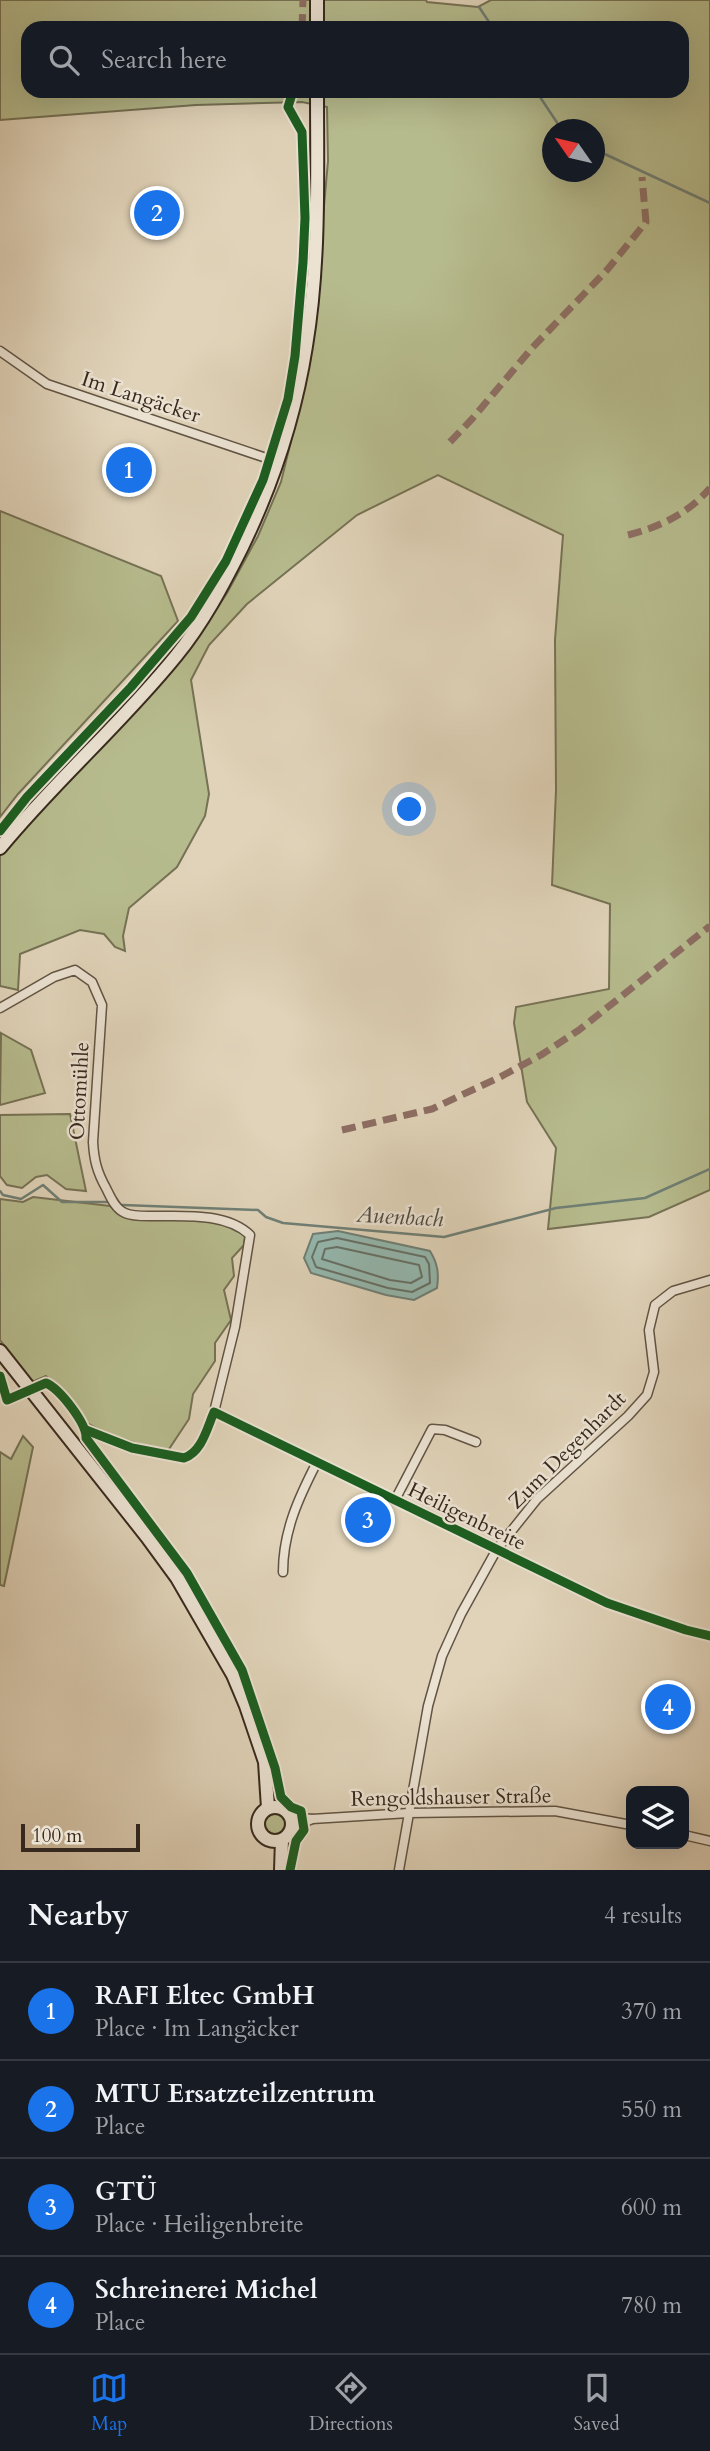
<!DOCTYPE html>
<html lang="en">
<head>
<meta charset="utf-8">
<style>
	body { margin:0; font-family:Cardo,serif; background:#20242c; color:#f1f3f6 }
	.controls { position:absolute; right:21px; bottom:21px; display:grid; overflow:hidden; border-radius:14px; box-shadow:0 7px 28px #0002 }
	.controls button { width:63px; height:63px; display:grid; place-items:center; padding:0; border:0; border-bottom:2px solid #363941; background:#171b24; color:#f1f3f6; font:35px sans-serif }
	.compass { position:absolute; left:542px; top:119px; width:63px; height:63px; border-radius:50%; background:#171b24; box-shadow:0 7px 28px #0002; rotate:304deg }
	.scale { position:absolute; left:21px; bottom:18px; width:119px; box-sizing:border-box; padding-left:7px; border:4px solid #37291d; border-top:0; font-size:19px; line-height:24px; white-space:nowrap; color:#37291d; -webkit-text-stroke:5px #ebe2d2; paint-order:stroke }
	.you { position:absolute; left:410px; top:810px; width:24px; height:24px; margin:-18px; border:5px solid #fff; border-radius:50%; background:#1a73e8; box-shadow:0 0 0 10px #1a73e833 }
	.badge { display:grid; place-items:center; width:46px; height:46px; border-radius:50%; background:#1a73e8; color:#fff; font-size:23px; font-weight:700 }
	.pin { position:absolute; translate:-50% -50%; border:4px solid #fff; box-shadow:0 2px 7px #0006 }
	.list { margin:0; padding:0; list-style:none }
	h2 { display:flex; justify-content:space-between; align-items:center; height:91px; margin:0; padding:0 28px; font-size:30px }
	h2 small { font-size:23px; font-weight:400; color:#9ea1a6 }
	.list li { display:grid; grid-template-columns:46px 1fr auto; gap:21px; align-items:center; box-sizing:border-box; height:98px; padding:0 28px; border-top:2px solid #363941 }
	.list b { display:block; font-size:26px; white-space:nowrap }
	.list p { margin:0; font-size:23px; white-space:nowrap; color:#9ea1a6 }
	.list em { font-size:23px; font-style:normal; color:#9ea1a6 }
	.icon { flex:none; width:38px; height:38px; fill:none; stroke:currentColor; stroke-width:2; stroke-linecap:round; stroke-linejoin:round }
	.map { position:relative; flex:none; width:710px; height:1870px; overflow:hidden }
	.search { position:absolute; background:#171b24; box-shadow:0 7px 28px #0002; left:21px; right:21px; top:21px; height:77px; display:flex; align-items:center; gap:18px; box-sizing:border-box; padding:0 24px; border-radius:21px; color:#9ea1a6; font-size:26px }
	.sheet { height:483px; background:#171b24 }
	nav { display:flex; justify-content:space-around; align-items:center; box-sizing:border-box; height:98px; border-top:2px solid #363941; background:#171b24; font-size:19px; color:#9ea1a6 }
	nav a { display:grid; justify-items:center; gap:4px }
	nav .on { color:#1a73e8 }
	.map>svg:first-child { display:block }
	.green { fill:#b6bb8d; stroke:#767255; stroke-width:2; fill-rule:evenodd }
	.water { fill:#94b8af; stroke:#6f7f75; stroke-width:2 }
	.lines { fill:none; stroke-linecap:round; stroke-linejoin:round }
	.shore { stroke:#667066; stroke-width:2 }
	.stream { stroke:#6f7f75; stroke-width:2.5 }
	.street-casing { stroke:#615444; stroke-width:11 }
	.secondary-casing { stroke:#37291d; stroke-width:16 }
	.street { stroke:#ebe2d2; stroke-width:8 }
	.secondary { stroke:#ebe2d2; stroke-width:12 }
	.quiet { stroke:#8d6e63; stroke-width:7; stroke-dasharray:14 7; stroke-linecap:butt }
	.cycleway-casing { stroke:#ebe2d2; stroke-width:13 }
	.cycleway { stroke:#1b5e20; stroke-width:9 }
	.labels { text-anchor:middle; stroke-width:5; stroke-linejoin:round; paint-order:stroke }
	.street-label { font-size:21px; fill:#37291d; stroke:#ebe2d2 }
	.water-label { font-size:23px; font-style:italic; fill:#4e4d42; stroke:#ebe2d2 }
</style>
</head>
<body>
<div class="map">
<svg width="710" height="1870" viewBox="0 0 710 1870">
	<rect width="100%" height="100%" fill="#e0d3b9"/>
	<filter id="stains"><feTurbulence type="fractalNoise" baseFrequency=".00286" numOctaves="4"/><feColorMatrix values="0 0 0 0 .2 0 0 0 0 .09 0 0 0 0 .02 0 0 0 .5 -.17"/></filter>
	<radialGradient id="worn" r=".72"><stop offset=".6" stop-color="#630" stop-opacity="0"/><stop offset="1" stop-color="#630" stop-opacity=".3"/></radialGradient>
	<!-- green -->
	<g class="green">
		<path d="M0,0h426l1,2 51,5 13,-7h219v1190l-61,27 -101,12 8,-81 -29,-46 -13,-79 2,-16 93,-18 1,-85 -58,-19 4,-95 -1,-150 8,-105 -125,-60 -81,40 -110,89 -38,41 -18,35 18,114 -4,22 -28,51 -48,41 -6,28 2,15 -10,-4 -11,-13 -24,-4 -60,24 -2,36 -18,-4v-133l151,-161 48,-56 28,-43 31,-57 23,-54 29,-119 18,-202 -1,-54 -25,-5 -106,3 -196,15zM28,28h654v63h-654zM552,130h42v42h-42z"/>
		<path d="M0,511l161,65 17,45 -160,173 -18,23z"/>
		<path d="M1,1033l30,17 14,43 -45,12z"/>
		<path d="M70,1114l16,77 -20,-2 -19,-14 -11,2 -14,11 -15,-3 -7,-9v-61z"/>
		<path d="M33,1197l77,9 14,11 55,1 40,5 14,4 12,9 -1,9 -12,13 2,18 -10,14 7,30 -16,23v18l-22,33 -4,25 -22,33c-20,-5 -73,-20 -86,-34 -14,-14 -16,-27 -35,-42l-14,6 -32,-42v-141l23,3z"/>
		<path d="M23,1436l10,11 -29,139 -4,-1v-133l11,7z"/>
		<circle cx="275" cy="1825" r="13"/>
	</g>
	<!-- water -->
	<path class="water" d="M338,1231l92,20c8,13 9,23 7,37l-23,12 -28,-5 -75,-22 -7,-15 9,-24z"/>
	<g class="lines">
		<!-- shore -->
		<g class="shore">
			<path d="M337,1238l88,19 4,7 1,19 -18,9 -24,-4 -72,-21 -4,-10 6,-15z"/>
			<path d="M337,1247l82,18 3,12 -11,6 -21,-3 -68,-21 3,-10z"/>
		</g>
		<!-- stream -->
		<g class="stream">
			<path d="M479,7l14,21"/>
			<path d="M536,91l26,39"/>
			<path d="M594,149l116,54"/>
			<path d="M0,1191l3,4 18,4 22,-14 19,17h45"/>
			<path d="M123,1205l135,5 8,7 17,6 161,14 112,-29 89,-10 65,-29"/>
		</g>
		<defs>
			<g id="street">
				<path d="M0,351l47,33 231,78"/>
				<path d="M0,1008l54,-31 21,-7 17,12 10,23 -9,137c1,18 4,30 13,46 4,8 9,21 19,25 9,4 22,3 32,3 29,0 70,-3 93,19l-15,92 -21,85 393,191 79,27 24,6"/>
				<path d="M395,1500l37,-71 13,1 31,12"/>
				<path d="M283,1572c0,-41 16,-75 34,-110"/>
				<path d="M291,1817l21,2 97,-6 146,-2 76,14"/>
				<path d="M292,1828l20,-9"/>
				<path d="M684,1835l26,6"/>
				<path d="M399,1870l29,-164 14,-50 19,-42 36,-65 40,-50 91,-83 19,-21 7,-23 -5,-42 6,-25 18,-14 37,-11"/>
			</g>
			<g id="secondary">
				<path d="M317,0v28"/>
				<path d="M0,848c55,-67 121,-124 176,-192 27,-33 47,-71 66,-109 31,-64 53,-131 64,-201 14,-84 11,-171 11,-255"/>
				<path d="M0,1351l147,186 30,41 56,97 13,31 19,56 3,46"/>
				<circle cx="275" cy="1824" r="17"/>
				<path d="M281,1870l1,-30"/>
			</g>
		</defs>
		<!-- street casing -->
		<use href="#street" class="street-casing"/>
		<!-- secondary casing -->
		<use href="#secondary" class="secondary-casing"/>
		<!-- street -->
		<use href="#street" class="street"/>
		<!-- secondary -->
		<use href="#secondary" class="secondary"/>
		<!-- quiet -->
		<g class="quiet">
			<path d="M302,28l1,-28"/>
			<path d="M450,442l22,-23 60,-71 75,-78 39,-48 -4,-45"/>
			<path d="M628,535c32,-8 61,-22 82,-47"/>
			<path d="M342,1130l90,-21 68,-32 41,-22 38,-25 131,-104"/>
		</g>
		<defs>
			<g id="cycleway">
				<path d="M0,831l27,-34 104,-110 60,-70 35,-56 37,-81 25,-81 7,-43 8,-94 2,-44 -3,-86 -14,-25 5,-16"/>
				<path d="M0,1376l7,24 39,-17c14,6 41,41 40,55l101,135 55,97 33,98 6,29 10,10 10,4 3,19 -8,11 -6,29"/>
				<path d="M86,1430l46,18 52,10c18,-6 23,-30 30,-46l393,191 79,27 24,6"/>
			</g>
		</defs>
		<!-- cycleway casing -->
		<use href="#cycleway" class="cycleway-casing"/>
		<!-- cycleway -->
		<use href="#cycleway" class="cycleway"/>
	</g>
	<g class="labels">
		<!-- street labels -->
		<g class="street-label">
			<text transform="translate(141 397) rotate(18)" y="7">Im Langäcker</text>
			<text transform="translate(79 1091) rotate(-87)" y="7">Ottomühle</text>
			<text transform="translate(567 1450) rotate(-45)" y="7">Zum Degenhardt</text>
			<text transform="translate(467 1516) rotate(26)" y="7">Heiligenbreite</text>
			<text transform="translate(451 1797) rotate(-1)" y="7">Rengoldshauser Straße</text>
		</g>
		<!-- water labels -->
		<g class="water-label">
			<text transform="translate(400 1216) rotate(3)" y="8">Auenbach</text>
		</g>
	</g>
	<rect width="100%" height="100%" filter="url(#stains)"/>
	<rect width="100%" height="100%" fill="url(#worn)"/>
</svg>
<div class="controls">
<button><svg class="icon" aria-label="layers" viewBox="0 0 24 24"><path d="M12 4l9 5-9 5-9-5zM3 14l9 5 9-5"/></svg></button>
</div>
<svg class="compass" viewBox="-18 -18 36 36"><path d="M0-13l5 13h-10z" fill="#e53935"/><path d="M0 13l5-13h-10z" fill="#9ea1a6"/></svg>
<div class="scale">100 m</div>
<div class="you"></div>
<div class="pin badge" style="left:129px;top:470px">1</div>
<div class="pin badge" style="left:157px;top:213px">2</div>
<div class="pin badge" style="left:368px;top:1520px">3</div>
<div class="pin badge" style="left:668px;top:1707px">4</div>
<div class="search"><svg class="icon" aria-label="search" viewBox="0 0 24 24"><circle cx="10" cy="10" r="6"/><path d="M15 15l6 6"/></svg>Search here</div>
</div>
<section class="sheet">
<h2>Nearby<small>4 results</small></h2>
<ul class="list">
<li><span class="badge">1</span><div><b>RAFI Eltec GmbH</b><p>Place · Im Langäcker</p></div><em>370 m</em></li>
<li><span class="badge">2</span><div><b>MTU Ersatzteilzentrum</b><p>Place</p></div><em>550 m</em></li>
<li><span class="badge">3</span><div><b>GTÜ</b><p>Place · Heiligenbreite</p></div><em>600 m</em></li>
<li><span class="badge">4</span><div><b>Schreinerei Michel</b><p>Place</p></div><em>780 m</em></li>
</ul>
</section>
<nav>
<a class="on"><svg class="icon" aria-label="map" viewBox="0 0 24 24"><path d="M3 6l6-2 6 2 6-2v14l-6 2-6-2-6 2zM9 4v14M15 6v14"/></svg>Map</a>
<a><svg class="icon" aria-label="directions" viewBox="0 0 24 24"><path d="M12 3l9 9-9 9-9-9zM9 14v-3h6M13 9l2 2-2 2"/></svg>Directions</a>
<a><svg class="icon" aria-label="saved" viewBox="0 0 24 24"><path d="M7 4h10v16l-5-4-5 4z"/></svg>Saved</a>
</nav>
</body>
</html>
